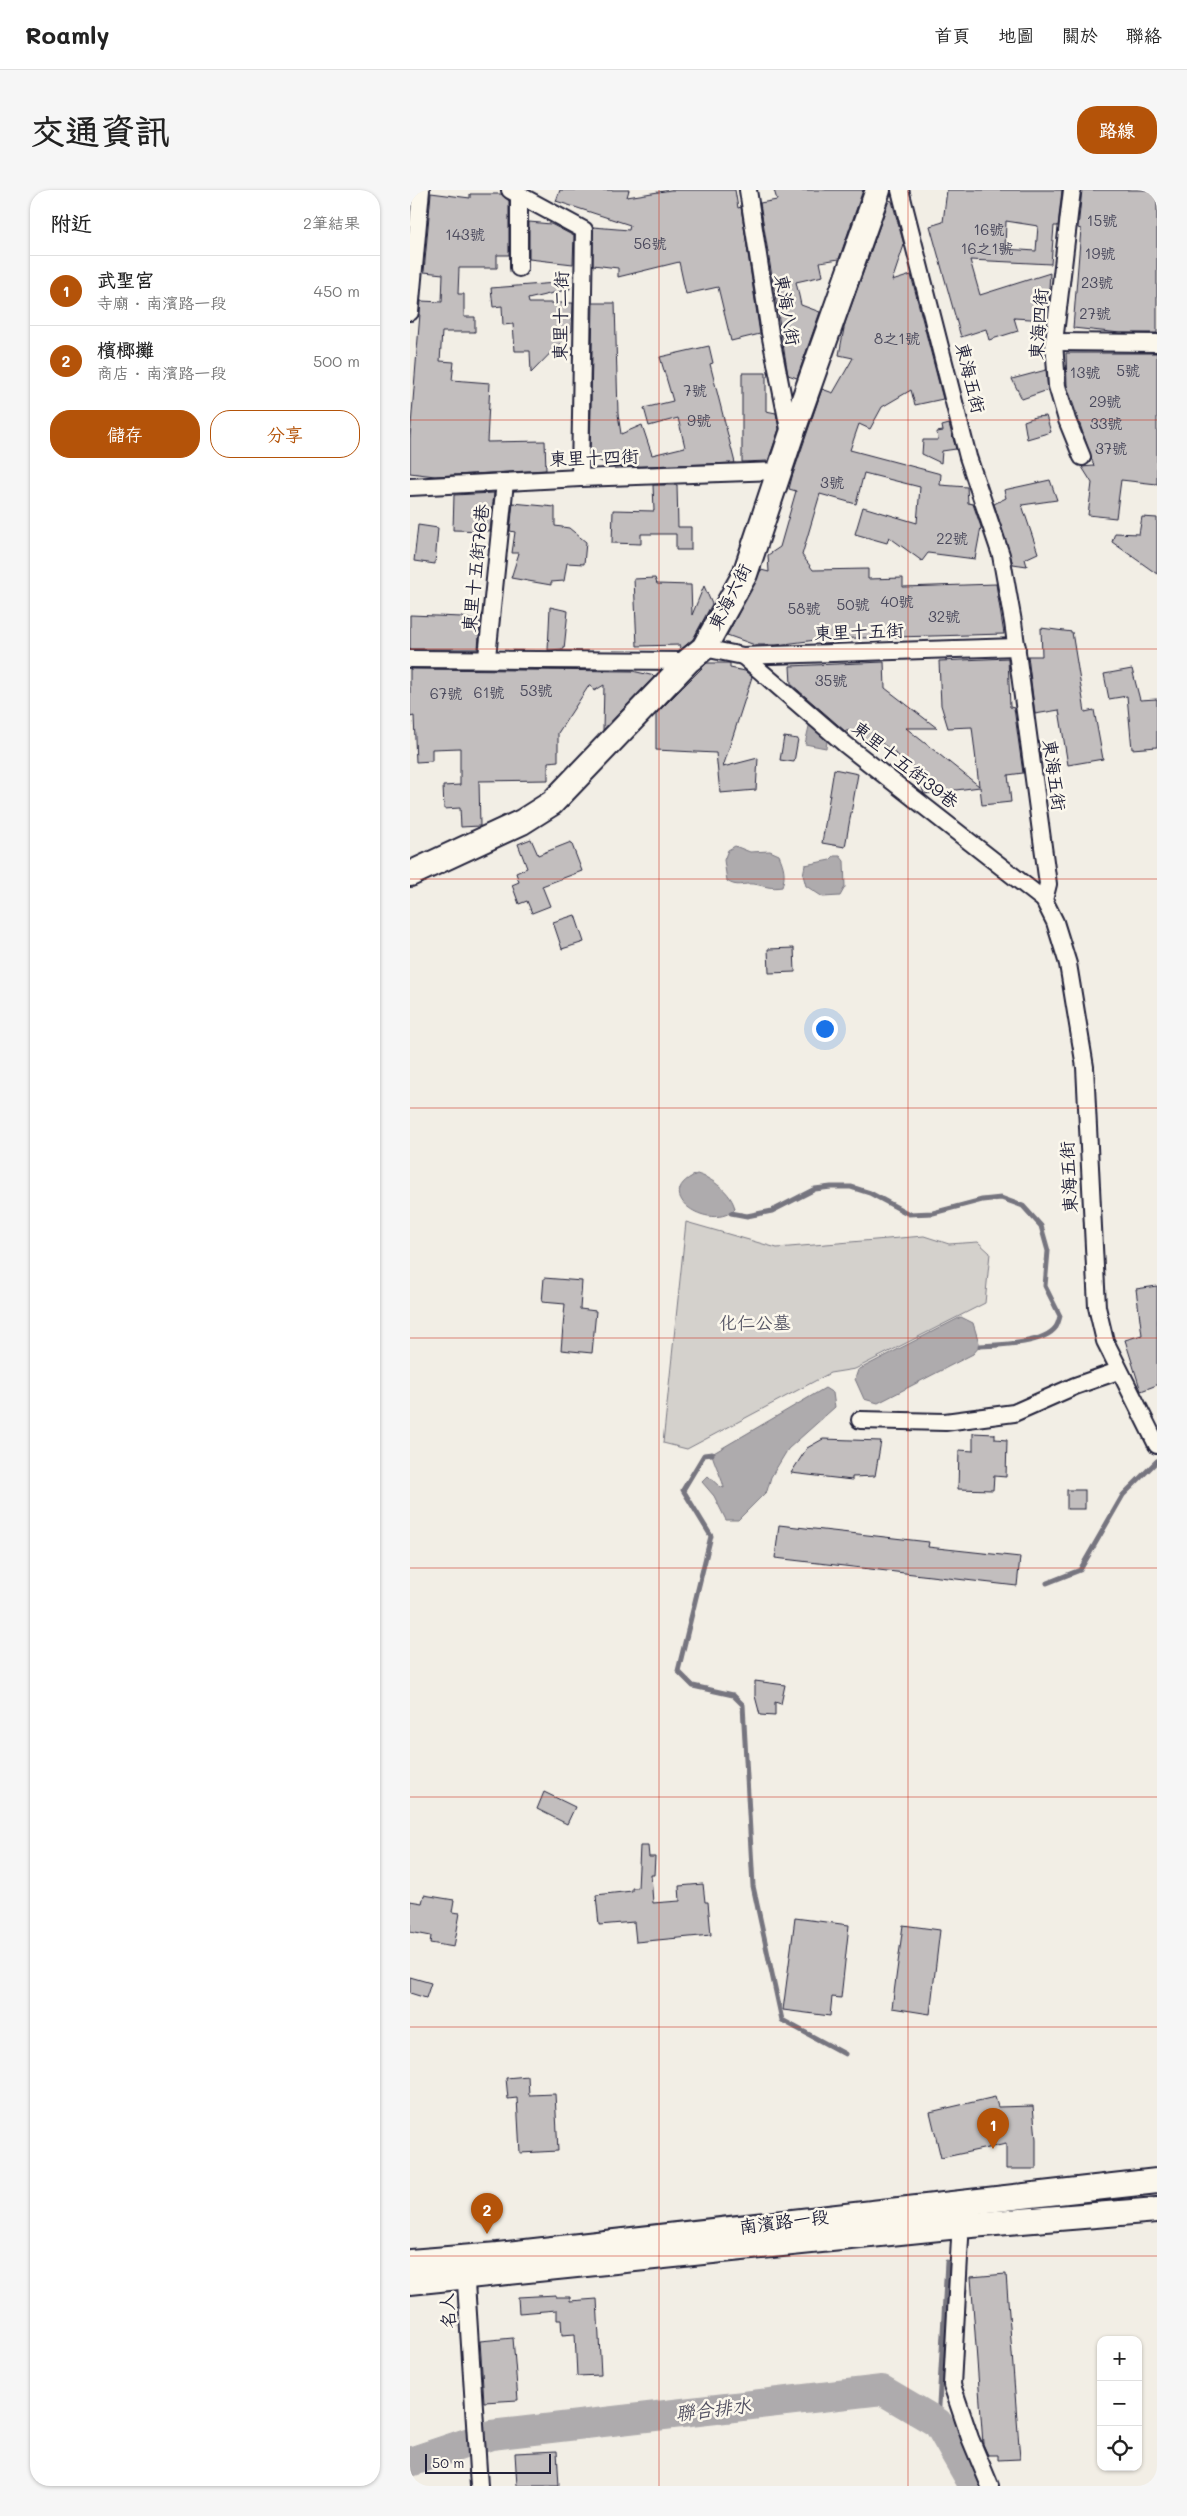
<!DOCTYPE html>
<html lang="zh-TW">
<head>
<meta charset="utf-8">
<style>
	body { margin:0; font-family:Mali,"LXGW WenKai TC",sans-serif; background:#f6f6f6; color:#222 }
	.controls { position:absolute; right:15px; bottom:15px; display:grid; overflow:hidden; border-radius:10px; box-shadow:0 1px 4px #0004 }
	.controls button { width:45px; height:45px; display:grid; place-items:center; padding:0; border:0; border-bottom:1px solid #e0e0e0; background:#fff; color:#222; font:25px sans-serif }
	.scale { position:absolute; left:15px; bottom:12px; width:126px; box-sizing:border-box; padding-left:5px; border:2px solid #22223b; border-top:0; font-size:14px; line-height:18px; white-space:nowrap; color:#22223b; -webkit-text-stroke:4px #fbf7ec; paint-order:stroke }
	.you { position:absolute; left:414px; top:838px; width:18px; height:18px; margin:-12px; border:4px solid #fff; border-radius:50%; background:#1a73e8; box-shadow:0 0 0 8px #1a73e833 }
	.badge { display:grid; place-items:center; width:32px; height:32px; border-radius:50%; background:#b45309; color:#fff; font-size:16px; font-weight:700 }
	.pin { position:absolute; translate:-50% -41px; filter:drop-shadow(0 1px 2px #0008) }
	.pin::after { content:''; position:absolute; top:26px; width:18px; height:15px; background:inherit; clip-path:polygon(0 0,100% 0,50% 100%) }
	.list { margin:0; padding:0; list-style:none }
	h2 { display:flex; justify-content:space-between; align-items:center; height:65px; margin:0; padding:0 20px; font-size:21px }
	h2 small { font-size:16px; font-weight:400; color:#767676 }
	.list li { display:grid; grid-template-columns:32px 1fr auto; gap:15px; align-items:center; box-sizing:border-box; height:70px; padding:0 20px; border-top:1px solid #e0e0e0 }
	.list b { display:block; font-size:19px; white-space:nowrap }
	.list p { margin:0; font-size:16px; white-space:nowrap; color:#767676 }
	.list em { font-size:16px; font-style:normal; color:#767676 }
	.actions { display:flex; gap:10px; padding:15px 20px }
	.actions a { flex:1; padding:11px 0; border:1px solid #b45309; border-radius:20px; text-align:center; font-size:18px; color:#b45309 }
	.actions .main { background:#b45309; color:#fff }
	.icon { flex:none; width:28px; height:28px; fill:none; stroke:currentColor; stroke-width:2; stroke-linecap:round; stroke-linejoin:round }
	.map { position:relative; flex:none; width:747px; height:2296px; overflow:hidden; border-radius:20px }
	header { display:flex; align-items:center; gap:30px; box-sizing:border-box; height:70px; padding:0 25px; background:#fff; border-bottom:1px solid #e0e0e0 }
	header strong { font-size:24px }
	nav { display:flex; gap:28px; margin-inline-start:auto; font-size:18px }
	.intro { display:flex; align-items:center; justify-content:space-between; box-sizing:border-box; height:120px; padding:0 30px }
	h1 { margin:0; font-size:35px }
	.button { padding:12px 22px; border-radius:20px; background:#b45309; color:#fff; font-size:18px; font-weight:700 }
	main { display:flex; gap:30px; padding:0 30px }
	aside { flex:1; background:#fff; border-radius:20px; box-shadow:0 1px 4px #0004 }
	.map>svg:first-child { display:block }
	.green { fill:#d4d1cc; stroke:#7b7a84 }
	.water { fill:#aeabad; stroke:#76747f }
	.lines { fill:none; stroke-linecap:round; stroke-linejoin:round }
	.stream { stroke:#76747f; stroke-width:5 }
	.river { stroke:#aeabad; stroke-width:30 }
	.building { fill:#c2bebe; stroke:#22223b; fill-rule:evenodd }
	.street-casing { stroke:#22223b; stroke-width:20 }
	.secondary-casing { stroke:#22223b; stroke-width:28 }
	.street { stroke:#fbf7ec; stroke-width:16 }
	.secondary { stroke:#fbf7ec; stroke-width:24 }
	.grid { fill:none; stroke:#c8321e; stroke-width:1; stroke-opacity:0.55 }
	.labels { text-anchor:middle; stroke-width:5; stroke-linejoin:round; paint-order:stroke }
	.number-label { font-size:15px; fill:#4a495c }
	.street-label { font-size:18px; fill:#22223b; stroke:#fbf7ec }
	.park-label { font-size:18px; fill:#575766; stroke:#fbf7ec }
	.water-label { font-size:19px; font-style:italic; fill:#535263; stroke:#fbf7ec }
</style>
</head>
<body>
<header>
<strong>Roamly</strong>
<nav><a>首頁</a><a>地圖</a><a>關於</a><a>聯絡</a></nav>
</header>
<div class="intro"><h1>交通資訊</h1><a class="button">路線</a></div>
<main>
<aside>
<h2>附近<small>2筆結果</small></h2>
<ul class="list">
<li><span class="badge">1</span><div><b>武聖宮</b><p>寺廟 · 南濱路一段</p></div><em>450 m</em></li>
<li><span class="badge">2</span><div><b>檳榔攤</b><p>商店 · 南濱路一段</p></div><em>500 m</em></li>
</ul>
<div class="actions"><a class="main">儲存</a><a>分享</a></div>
</aside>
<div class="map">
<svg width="747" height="2296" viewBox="0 0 747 2296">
	<rect width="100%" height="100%" fill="#f2eee5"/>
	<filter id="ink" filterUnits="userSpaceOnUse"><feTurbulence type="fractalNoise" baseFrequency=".02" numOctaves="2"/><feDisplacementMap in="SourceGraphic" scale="10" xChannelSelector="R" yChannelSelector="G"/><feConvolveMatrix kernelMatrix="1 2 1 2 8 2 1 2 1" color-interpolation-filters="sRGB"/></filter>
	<g filter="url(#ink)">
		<!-- green -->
		<path class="green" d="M276,1032l91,26 147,-12 25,8 29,-2 12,11 -5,50 -130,66 -25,4 -143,76 -24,-6z"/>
		<!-- water -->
		<g class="water">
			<path d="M400,532l18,13 -2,13 -21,-4z"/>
			<path d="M325,656l15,6 20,-1 9,4c5,12 7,19 3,32 -11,2 -17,-1 -28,-3 -11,-1 -17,4 -27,-3l-3,-21 4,-10z"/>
			<path d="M424,666h6l4,5 1,26 -5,9 -17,1 -17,-11 -3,-11 2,-10 25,-5z"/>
			<path d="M287,984c15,4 35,19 38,35 -24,24 -86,-15 -38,-35z"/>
			<path d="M551,1127l12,6 7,23 -7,8 -95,49 -14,-4 -9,-20 3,-9z"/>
			<path d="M415,1198l8,5 2,14 -47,42 -17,28 -4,14 -29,29h-12l-12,-24 -12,-14 6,-6 11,10 5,2c0,-5 -10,-25 -12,-34z"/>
		</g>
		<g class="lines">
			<!-- stream -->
			<g class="stream">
				<path d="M321,1023l16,3 25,-5 43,-22 16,-2h20l19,6 39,21 24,-1 49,-13 19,-2 22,8 18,20 7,25 -3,35 15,30c-1,4 -2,8 -4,11 -12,17 -57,18 -76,19"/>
				<path d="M302,1264l-8,1 -21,35 28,46 -33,135 15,15 40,9 10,10 10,181 29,134 63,34"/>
				<path d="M637,1393l33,-13 43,-75 34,-34"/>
				<path d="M528,2233l9,-161"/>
			</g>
			<!-- river -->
			<path class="river" d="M0,2272l81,-27 391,-45 56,33 36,63"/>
		</g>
		<!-- building -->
		<g class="building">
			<path d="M150,0h69l-2,7 44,-7h64l3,18 3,-1 19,127 -29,7 -13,-54 -32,7 -7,-32 -61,15v-9l-25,-3v-38l36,3 1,-5 -74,-24z"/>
			<path d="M364,0h89l-24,69 -19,3 3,14 -27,6 5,23 19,7 -23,66 -9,-3 -28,-172 17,-3z"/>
			<path d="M537,0h115l-4,36h-4l-3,38 -81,-4 10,35 70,-22 -3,47 -33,-2 4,13 -29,9 -3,-11 -25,8 -31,-111 13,-4zM596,31l32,5 -2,25 -31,-2z"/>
			<path d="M672,0h75v143h-37l-47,-5 8,-99 -3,-1z"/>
			<path d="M21,3l39,5v-4h31l8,7v54h-12v13h-38l-1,26h6v23h11v15h-33l-2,29 14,1 -2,18 38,3 -3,59 58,-1 1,29 -111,6 -25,-3v-35l11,-137 21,1 1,-28 -19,-2z"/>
			<path d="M479,10l3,1 12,44 -12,36 19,-6 32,124 -28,6 -4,-15 -29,17 -12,22 -11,-5 -9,26 91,24 -1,11 27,2 1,16 5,1 8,23 -6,32 -47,-6 -6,8 -33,-24 -2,6 -32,-9 8,-27 54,16 3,-36 -56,-14 -8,31 -36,-10 -18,61 11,15 55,-1v10l35,-1v9l93,-3 8,50 -180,5 -48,6h-21l-28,-10 34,-65 8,2 -1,-17 12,-8 16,-56 -7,-2 3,-12 30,-88 11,4 20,-35 -14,-3 6,-32z"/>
			<path d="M119,32l22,2 23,12 -1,28 -44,-5z"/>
			<path d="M159,92l1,7 -42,10 1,4h44l-1,28 -41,42 -1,-22h-15l-2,-27 -10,1 -1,-19 -9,1 -2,-19z"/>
			<path d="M183,113h22l3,111 3,20 21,-9 10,30 33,-8 -7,-29 -29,8 -5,-18 29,-7 -13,-44 49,-11 4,17 -3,1 25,99 -120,4 -25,-10z"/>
			<path d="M656,163h91v131l-36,-4 -5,38 -28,-3 4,-32 -10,-16 12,-1 -27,-80z"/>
			<path d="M636,180l2,20 -26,9 -10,-20z"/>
			<path d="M332,183h24v38l10,2 3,16 -11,32 -26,1z"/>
			<path d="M636,226l5,16 -24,7 -3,-18 11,-4z"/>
			<path d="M539,234l7,25 -14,2 -1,12 -19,-9 1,-14h15l-1,-8 6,-1 -1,-5z"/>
			<path d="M640,290l7,20 -35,5 16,48 -13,6 2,7 -14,-2 -19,-60 12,-6 -2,-8z"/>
			<path d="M243,295h24l1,42h13v23h-15v-16h-35v10l-29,-1 1,-33 41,1z"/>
			<path d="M84,303l-4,38 -37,-1 1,-35z"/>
			<path d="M103,313l42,4v19l14,2 17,14 -2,22 -17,-1 -3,18 -13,1v3l-40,-7 8,-25h-7l3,-21 -5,-1z"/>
			<path d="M732,327l15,1v56l-45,-32 3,-9 24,1z"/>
			<path d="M8,335l20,3 -3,36 -21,-3z"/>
			<path d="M245,388l2,6 34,1 1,30 12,-29 8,18 -19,35 -14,12 1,-6 -43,1 -3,-67z"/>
			<path d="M140,417l18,4 -4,38 -16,1z"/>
			<path d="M0,425l52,2 18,5 -2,27h-68z"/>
			<path d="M631,438l31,4 13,80 9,-2 9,49 -35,6 -9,-55 -24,4 -7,-58h14z"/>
			<path d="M598,468l2,49 4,1 9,65 -15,2 3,27 -29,3 -2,-18 -56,7 -8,-25 -36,-27 -4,5 -22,-16h-9l-54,-47 -1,-18 94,-4 1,26 52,40h-31l73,58 -7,-59 -24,1 -7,-23 -2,-44z"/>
			<path d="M297,473h23v5l15,3 7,6 -29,90 35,-9 -2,32 -36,3 -4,-40 -60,-3v-36z"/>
			<path d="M0,479l222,2 23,5 -52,54 1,-45 -10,6 -4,-7 -32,49v28l-10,1v18l-69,1 1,45 -19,1 -1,-19 -16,1 -1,-23 17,-1v-37l-28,1v12l-16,1 -2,-46 -4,1z"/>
			<path d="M722,479l8,31 17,-1v48l-25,2 -5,-53 -18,3 -5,-25z"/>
			<path d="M374,547l14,2 -4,23 -14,-2z"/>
			<path d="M424,579l24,5 -13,73 -23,-4z"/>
			<path d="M121,649l7,16 33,-13 11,29 -40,15 8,20 -18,7 -5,-12 -8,3 -7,-19 7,-3 -3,-9 11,-5 -9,-24z"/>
			<path d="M165,725l9,27 -22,7 -9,-27z"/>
			<path d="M384,758l1,24 -26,1 -1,-24z"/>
			<path d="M134,1088l38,3 -2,28 16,2 -4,42 -31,-3 4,-46 -23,-2z"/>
			<path d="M747,1096v99l-16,6 -16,-51 17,-5 -6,-46z"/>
			<path d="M563,1243l22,1v5l12,1 -1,37 -12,-1 -1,14 -35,-1 1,-39 14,1z"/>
			<path d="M413,1249l58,2 -6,35 -23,1v3l-61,-7 16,-25z"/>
			<rect x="657" y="1300" width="18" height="19"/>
			<path d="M369,1335l150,17 -1,5 92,10 -3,29 -242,-28z"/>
			<path d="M345,1491l30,4 -4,19 -6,-2v14l-15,-1 -5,-19z"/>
			<path d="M134,1602l31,15 -8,17 -30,-15z"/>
			<path d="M230,1656h8l1,11h6l-1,18h-3l2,28 27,-2 -1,-15 24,-2 2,18h3l3,33 -75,7 -2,-20 -35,3 -3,-30 36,-4v-3h6z"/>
			<path d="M14,1705l30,5 -2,12 8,1 -6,34 -24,-4 1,-7 -21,-4v-31l12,2z"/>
			<path d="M385,1728l54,7 -8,73 -9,-1 -2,19 -47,-6z"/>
			<path d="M493,1735l37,5 -10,84 -38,-6z"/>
			<path d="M0,1787l21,6 -5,15 -16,-5z"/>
			<path d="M118,1886l1,19 26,-1 3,57 -38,2 -3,-55 -9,1 -2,-21z"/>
			<path d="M585,1907l3,10 35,-1 3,33v30h-30v-25l-65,14 -11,-46z"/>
			<path d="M596,2084l14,185 -22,1v-5h-10l-5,-11 -12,-167z"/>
			<path d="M146,2105v2h14v4l27,-2 4,76 -24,1 -2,-42 -13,1 -1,-15h-4v-10l-38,3 -1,-16z"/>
			<path d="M103,2148l5,62 -34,2 -4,-61z"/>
			<path d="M147,2261l2,35h-42l-2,-33z"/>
		</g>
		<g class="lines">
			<defs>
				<g id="street">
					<path d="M100,0l74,40 -4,248"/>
					<path d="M338,0l22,143 20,101"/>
					<path d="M490,0l68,267 33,98 12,67 35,262 -4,16 11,22 13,42 17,103 12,240 8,34 52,104"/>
					<path d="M662,0l-18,152 3,44 10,34 15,37"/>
					<path d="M109,4v74"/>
					<path d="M0,122l11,-122"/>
					<path d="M644,152l103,1"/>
					<path d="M0,297l170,-9 200,-7"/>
					<path d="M294,458l39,8 274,-9"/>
					<path d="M333,466l103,89 198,155"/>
					<path d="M77,467l18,-175"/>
					<path d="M0,469l278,2"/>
					<path d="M450,1230l85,2 69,-9 61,-27 43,-15"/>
					<path d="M542,2029l7,7 1,13 -8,146 18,53 20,48"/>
					<path d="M55,2077l14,219"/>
				</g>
				<g id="secondary">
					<path d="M0,684l112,-52 30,-19 136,-142 16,-13 41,-74 46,-138 87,-246"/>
					<path d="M0,2072l88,-7 659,-74"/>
					<path d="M0,2092l549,-56 198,-16"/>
				</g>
			</defs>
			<!-- street casing -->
			<use href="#street" class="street-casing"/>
			<!-- secondary casing -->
			<use href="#secondary" class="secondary-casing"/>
			<!-- street -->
			<use href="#street" class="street"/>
			<!-- secondary -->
			<use href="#secondary" class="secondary"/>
		</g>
	</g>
	<!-- grid -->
	<path class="grid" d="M249,0v2296M498,0v2296M0,230h747M0,459h747M0,689h747M0,918h747M0,1148h747M0,1378h747M0,1607h747M0,1837h747M0,2066h747"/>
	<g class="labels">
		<!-- number labels -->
		<g class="number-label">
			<text x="692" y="36">15號</text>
			<text x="579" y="45">16號</text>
			<text x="55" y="50">143號</text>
			<text x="240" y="59">56號</text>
			<text x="577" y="64">16之1號</text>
			<text x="690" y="69">19號</text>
			<text x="687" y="98">23號</text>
			<text x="685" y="129">27號</text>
			<text x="487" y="154">8之1號</text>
			<text x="718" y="186">5號</text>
			<text x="675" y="188">13號</text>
			<text x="285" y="206">7號</text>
			<text x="695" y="217">29號</text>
			<text x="289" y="236">9號</text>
			<text x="696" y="239">33號</text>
			<text x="701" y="264">37號</text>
			<text x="422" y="298">3號</text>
			<text x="542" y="354">22號</text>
			<text x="487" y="417">40號</text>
			<text x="443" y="420">50號</text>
			<text x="394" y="424">58號</text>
			<text x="534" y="432">32號</text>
			<text x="421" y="496">35號</text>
			<text x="126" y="506">53號</text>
			<text x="79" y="508">61號</text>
			<text x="36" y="509">67號</text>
		</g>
		<!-- street labels -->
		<g class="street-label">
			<text transform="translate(377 120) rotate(80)" y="6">東海八街</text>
			<text transform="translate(151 126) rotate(-89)" y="6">東里十二街</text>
			<text transform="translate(629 134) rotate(-86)" y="6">東海四街</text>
			<text transform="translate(560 188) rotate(76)" y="6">東海五街</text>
			<text transform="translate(184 268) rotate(-2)" y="6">東里十四街</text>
			<text transform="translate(66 378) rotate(-84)" y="6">東里十五街76巷</text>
			<text transform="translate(320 407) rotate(-63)" y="6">東海六街</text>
			<text transform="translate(449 442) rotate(-2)" y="6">東里十五街</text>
			<text transform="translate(495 575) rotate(38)" y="6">東里十五街39巷</text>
			<text transform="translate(644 585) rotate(82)" y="6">東海五街</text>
			<text transform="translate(659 987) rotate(-93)" y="6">東海五街</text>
			<text transform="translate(374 2032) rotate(-7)" y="6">南濱路一段</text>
			<text transform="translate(38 2121) rotate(-94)" y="6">名人</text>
		</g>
		<!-- park labels -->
		<g class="park-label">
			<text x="345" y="1139">化仁公墓</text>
		</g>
		<!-- water labels -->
		<g class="water-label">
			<text transform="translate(303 2219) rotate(-7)" y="7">聯合排水</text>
		</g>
	</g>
</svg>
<div class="controls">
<button>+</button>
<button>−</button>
<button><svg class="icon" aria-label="locate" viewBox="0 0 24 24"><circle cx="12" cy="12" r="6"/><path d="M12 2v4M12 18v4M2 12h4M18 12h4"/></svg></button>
</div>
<div class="scale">50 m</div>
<div class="you"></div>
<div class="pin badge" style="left:583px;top:1959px">1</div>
<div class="pin badge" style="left:77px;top:2044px">2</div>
</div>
</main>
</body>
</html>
